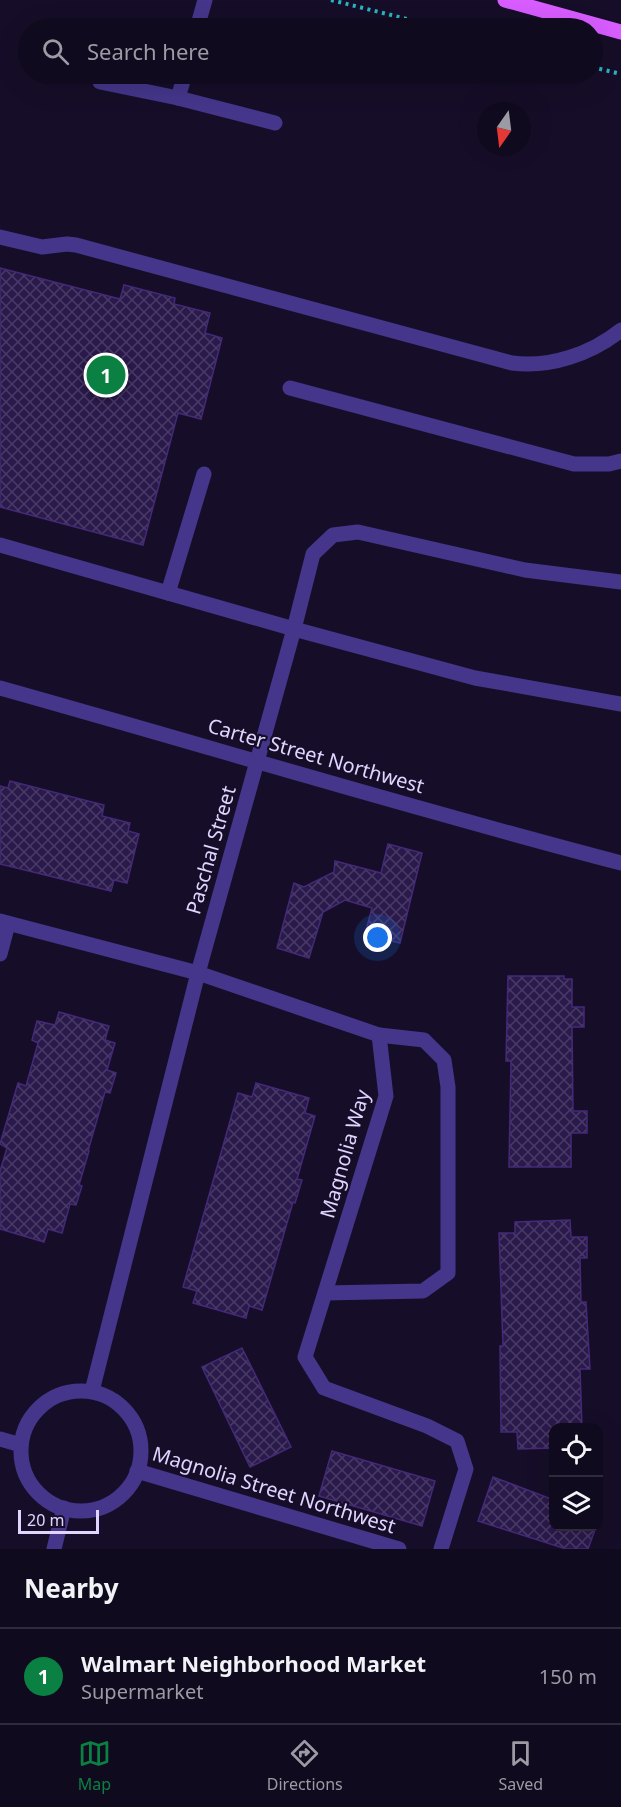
<!DOCTYPE html>
<html lang="en">
<head>
<meta charset="utf-8">
<style>
	body { margin:0; font-family:"Noto Sans",sans-serif; background:#191327; color:#f1f3f6 }
	.controls { position:absolute; right:18px; bottom:18px; display:grid; overflow:hidden; border-radius:12px; box-shadow:0 6px 24px #0002 }
	.controls button { width:54px; height:54px; display:grid; place-items:center; padding:0; border:0; border-bottom:2px solid #302b3c; background:#100a1e; color:#f1f3f6; font:30px sans-serif }
	.compass { position:absolute; left:477px; top:102px; width:54px; height:54px; border-radius:50%; background:#100a1e; box-shadow:0 6px 24px #0002; rotate:194deg }
	.scale { position:absolute; left:18px; bottom:15px; width:81px; box-sizing:border-box; padding-left:6px; border:3px solid #e0d5ff; border-top:0; font-size:16px; line-height:21px; white-space:nowrap; color:#e0d5ff; -webkit-text-stroke:4px #160e28; paint-order:stroke }
	.you { position:absolute; left:378px; top:938px; width:21px; height:21px; margin:-15px; border:4px solid #fff; border-radius:50%; background:#1a73e8; box-shadow:0 0 0 9px #1a73e833 }
	.badge { display:grid; place-items:center; width:39px; height:39px; border-radius:50%; background:#0b8043; color:#fff; font-size:20px; font-weight:700 }
	.pin { position:absolute; translate:-50% -50%; border:3px solid #fff; box-shadow:0 2px 6px #0006 }
	.list { margin:0; padding:0; list-style:none }
	h2 { display:flex; justify-content:space-between; align-items:center; height:78px; margin:0; padding:0 24px; font-size:26px }
	h2 small { font-size:20px; font-weight:400; color:#9c9aa4 }
	.list li { display:grid; grid-template-columns:39px 1fr auto; gap:18px; align-items:center; box-sizing:border-box; height:96px; padding:0 24px; border-top:2px solid #302b3c }
	.list b { display:block; font-size:22px; white-space:nowrap }
	.list p { margin:0; font-size:20px; white-space:nowrap; color:#9c9aa4 }
	.list em { font-size:20px; font-style:normal; color:#9c9aa4 }
	.icon { flex:none; width:33px; height:33px; fill:none; stroke:currentColor; stroke-width:2; stroke-linecap:round; stroke-linejoin:round }
	.map { position:relative; flex:none; width:621px; height:1549px; overflow:hidden }
	.search { position:absolute; background:#100a1e; box-shadow:0 6px 24px #0002; left:18px; right:18px; top:18px; height:66px; display:flex; align-items:center; gap:15px; box-sizing:border-box; padding:0 21px; border-radius:33px; color:#9c9aa4; font-size:22px }
	.sheet { height:174px; background:#100a1e }
	nav { display:flex; justify-content:space-around; align-items:center; box-sizing:border-box; height:84px; border-top:2px solid #302b3c; background:#100a1e; font-size:16px; color:#9c9aa4 }
	nav a { display:grid; justify-items:center; gap:3px }
	nav .on { color:#0b8043 }
	.map>svg:first-child { display:block }
	.building { fill:url(#building-cross-hatch); stroke:#442978; stroke-width:1.5 }
	.lines { fill:none; stroke-linecap:round; stroke-linejoin:round }
	.path { stroke:#27b6c1; stroke-width:4; stroke-dasharray:3 4.5; stroke-linecap:butt }
	.minor { stroke:#45368b; stroke-width:15 }
	.major { stroke:#d85cff; stroke-width:15 }
	.labels { text-anchor:middle; stroke-width:4.5; stroke-linejoin:round; paint-order:stroke }
	.street-label { font-size:20px; fill:#e0d5ff; stroke:#160e28 }
</style>
</head>
<body>
<div class="map">
<svg width="621" height="1549" viewBox="0 0 621 1549">
	<defs>
		<pattern id="building-cross-hatch" width="8" height="8" patternUnits="userSpaceOnUse" patternTransform="scale(1.5)"><rect width="8" height="8" fill="#2a194b"/><path d="M0 0l8 8M0 8l8-8" fill="none" stroke="#493a66"/></pattern>
	</defs>
	<rect width="100%" height="100%" fill="#160e28"/>
	<!-- building -->
	<g class="building">
		<path d="M0,268l120,31 4,-14 51,13 -1,6 36,9 -5,20 17,5 -21,81 -23,-6 -35,132 -143,-38z"/>
		<path d="M10,781l94,24 -2,11 28,7 -2,8 11,3 -12,49 -13,-3 -3,11 -111,-27v-78l8,2z"/>
		<path d="M388,844l34,9 -22,90 -35,-9 7,-26 -27,-8 -22,12 -14,46 -32,-10 17,-65 10,4 30,-15 1,-11 46,12z"/>
		<path d="M508,976h56v3h8v28h12v20h-12l1,84h14v22h-16v34h-62l2,-106h-5z"/>
		<path d="M59,1012l50,14 -4,14 10,3 -8,27 9,3 -6,20 -5,-1 -17,59h1l-10,34 3,1 -6,19 -6,-1 -8,29 -14,-4 -4,13 -44,-13v-58l7,-23 -7,-4 18,-61 8,3 12,-43 -6,-3 5,-19 18,4z"/>
		<path d="M256,1083l53,15 -4,15 10,3 -18,63 5,1 -7,23 -2,-1 -31,108 -13,-4 -3,12 -53,-15 4,-12 -14,-4 55,-194 14,4z"/>
		<path d="M570,1220l1,17h16v21h-7l1,44h5l4,67h-10l2,59h-28v20l-36,1 -1,-17h-16l-1,-86h3l-4,-113h16v-11z"/>
		<path d="M242,1348l49,99 -41,20 -48,-100z"/>
		<path d="M332,1451l103,30 -13,45 -103,-30z"/>
		<path d="M493,1477l61,23v27h42l-8,22h-22l-88,-28z"/>
	</g>
	<g class="lines">
		<!-- path -->
		<g class="path">
			<path d="M331,0l112,28"/>
			<path d="M592,67l29,7"/>
		</g>
		<!-- minor -->
		<g class="minor">
			<path d="M197,28l8,-28"/>
			<path d="M100,82l78,16 97,25"/>
			<path d="M178,98l7,-24"/>
			<path d="M0,237l42,10 25,-3 9,1 436,118c38,5 79,-9 109,-33"/>
			<path d="M290,388l284,76h35l12,-3"/>
			<path d="M0,545l294,84 19,-75 20,-19 25,-3 167,38 96,12"/>
			<path d="M168,593l36,-119"/>
			<path d="M0,688c207,58 413,121 621,175"/>
			<path d="M0,921l198,52 181,62 7,61 -81,261 19,31 103,38 30,15 9,28 -25,80"/>
			<path d="M0,954l8,-30"/>
			<path d="M325,1293l98,-2 25,-18v-186l-4,-27 -20,-20 -45,-5"/>
			<path d="M92,1391l106,-418 96,-344 181,49 146,26"/>
			<circle cx="81" cy="1451" r="60"/>
			<path d="M0,1439l21,6"/>
			<path d="M137,1471l262,78"/>
			<path d="M54,1549l10,-41"/>
		</g>
		<!-- major -->
		<path class="major" d="M505,0l116,32"/>
	</g>
	<g class="labels">
		<!-- street labels -->
		<g class="street-label">
			<text transform="translate(316 756) rotate(16)" y="7">Carter Street Northwest</text>
			<text transform="translate(211 850) rotate(-74)" y="7">Paschal Street</text>
			<text transform="translate(345 1154) rotate(-74)" y="7">Magnolia Way</text>
			<text transform="translate(274 1490) rotate(17)" y="7">Magnolia Street Northwest</text>
		</g>
	</g>
</svg>
<div class="controls">
<button><svg class="icon" aria-label="locate" viewBox="0 0 24 24"><circle cx="12" cy="12" r="6"/><path d="M12 2v4M12 18v4M2 12h4M18 12h4"/></svg></button>
<button><svg class="icon" aria-label="layers" viewBox="0 0 24 24"><path d="M12 4l9 5-9 5-9-5zM3 14l9 5 9-5"/></svg></button>
</div>
<svg class="compass" viewBox="-18 -18 36 36"><path d="M0-13l5 13h-10z" fill="#e53935"/><path d="M0 13l5-13h-10z" fill="#9c9aa4"/></svg>
<div class="scale">20 m</div>
<div class="you"></div>
<div class="pin badge" style="left:106px;top:375px">1</div>
<div class="search"><svg class="icon" aria-label="search" viewBox="0 0 24 24"><circle cx="10" cy="10" r="6"/><path d="M15 15l6 6"/></svg>Search here</div>
</div>
<section class="sheet">
<h2>Nearby<small></small></h2>
<ul class="list">
<li><span class="badge">1</span><div><b>Walmart Neighborhood Market</b><p>Supermarket</p></div><em>150 m</em></li>
</ul>
</section>
<nav>
<a class="on"><svg class="icon" aria-label="map" viewBox="0 0 24 24"><path d="M3 6l6-2 6 2 6-2v14l-6 2-6-2-6 2zM9 4v14M15 6v14"/></svg>Map</a>
<a><svg class="icon" aria-label="directions" viewBox="0 0 24 24"><path d="M12 3l9 9-9 9-9-9zM9 14v-3h6M13 9l2 2-2 2"/></svg>Directions</a>
<a><svg class="icon" aria-label="saved" viewBox="0 0 24 24"><path d="M7 4h10v16l-5-4-5 4z"/></svg>Saved</a>
</nav>
</body>
</html>
